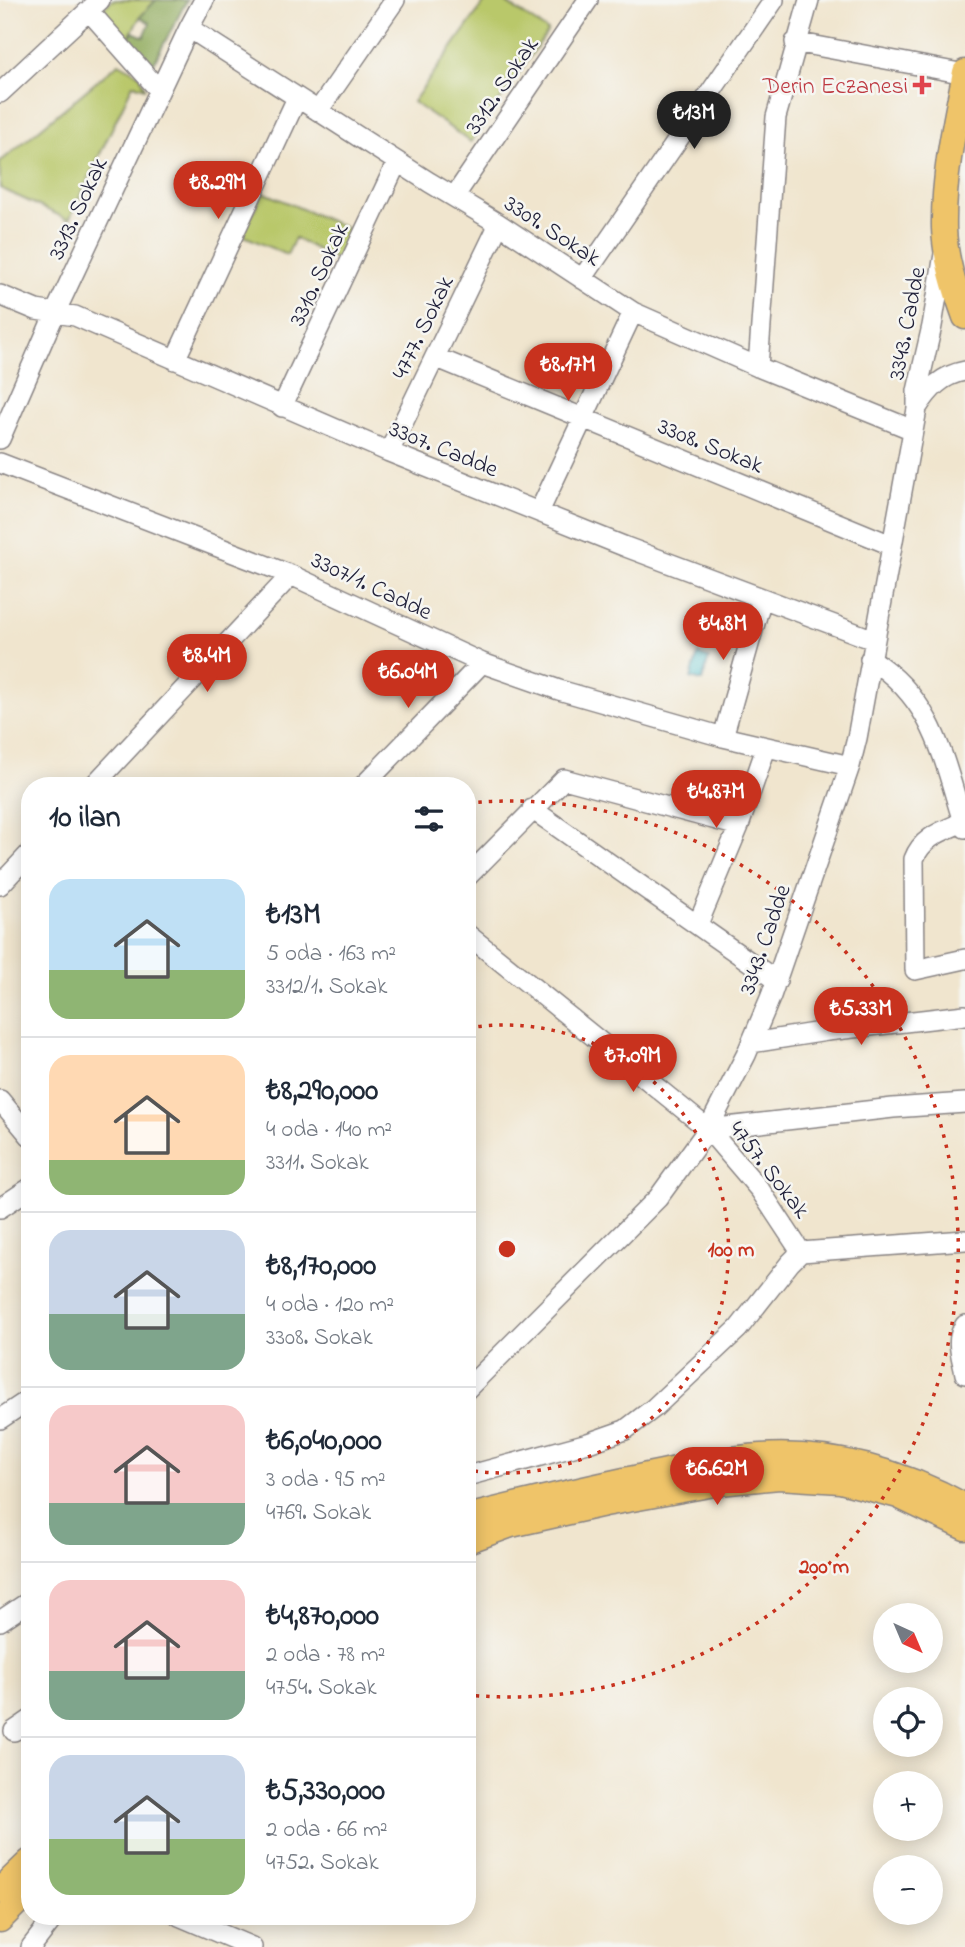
<!DOCTYPE html>
<html lang="tr">
<meta charset="utf-8">
<style>
:root{--surface:#fff;--page:#f6f6f7;--text:#1f2937;--muted:#747a83;--line:#e0e1e3;--accent:#c8321e}
body{margin:0;font-family:"Indie Flower",sans-serif;background:var(--page);color:var(--text);height:100vh;display:flex;flex-direction:column;font-size:26px;white-space:nowrap}
*{box-sizing:border-box;margin:0}
p{font-size:23px;color:var(--muted)}
.icon{flex:none;width:38px;height:38px;fill:none;stroke:currentColor;stroke-width:2;stroke-linecap:round;stroke-linejoin:round}
.map{position:relative;flex:1;overflow:hidden}
.details{position:absolute;left:21px;top:777px;width:455px;height:1148px;display:flex;flex-direction:column;background:var(--surface);border-radius:28px;box-shadow:0 4px 18px #0003}
.details>*{flex:none}
.needle{width:46px;rotate:136deg}
.fabs{position:absolute;left:873px;top:1603px;display:grid;gap:14px}
.fabs a{display:grid;place-items:center;width:70px;height:70px;border-radius:50%;background:var(--surface);box-shadow:0 4px 18px #0003;font-size:35px}
.price{position:absolute;translate:-50% -60px;padding:0 16px;border-radius:24px;background:var(--accent);color:#fff;font-size:23px;line-height:46px;filter:drop-shadow(0 2px 4px #0008)}
.price::after{content:'';position:absolute;left:50%;top:42px;width:21px;height:16px;margin-left:-10px;background:inherit;clip-path:polygon(0 0,100% 0,50% 100%)}
.price.on{background:#222;color:#fff}
ul{padding:0;list-style:none}
li{display:flex;align-items:center;gap:21px;height:175px;padding:0 28px}
li+li{border-top:2px solid var(--line)}
li span{display:grid;place-items:center;flex:none;width:196px;height:140px;border-radius:21px;color:#555}
li>.icon{margin-inline-start:auto}
span .icon{width:84px;height:84px;fill:#fffc;stroke-width:1}
li b{font-size:30px}
h2{display:flex;justify-content:space-between;align-items:center;height:84px;padding:0 28px;font-size:30px}
.map>svg:first-child{display:block}
.green{fill:#b9c86a;stroke:#6e7552;stroke-width:2}
.forest{fill:#92ac5e;stroke:#5a674c;stroke-width:2}
.water{fill:#56c2ce;stroke:#3c7284;stroke-width:2}
.lines{fill:none;stroke-linecap:round;stroke-linejoin:round}
.minor-casing{stroke:#898484;stroke-width:22}
.major-casing{stroke:#898484;stroke-width:27}
.minor{stroke:#fff;stroke-width:19}
.major{stroke:#efc469;stroke-width:24}
.ring{fill:none;stroke:#c8321e;stroke-width:3.5;stroke-dasharray:3.5 7}
.health-dot{fill:#e0444e;stroke:#f6f6f2;stroke-width:2.5}
.labels{text-anchor:middle;stroke-width:5;stroke-linejoin:round;paint-order:stroke}
.street-label{font-size:24px;fill:#22223b;stroke:#f6f6f2}
.health-label{font-size:24px;fill:#be3a42;stroke:#f6f6f2;text-anchor:end}
.centre{fill:#c8321e;stroke:#f6f6f2;stroke-width:3.5}
.ring-label{font-size:21px;text-anchor:middle;font-weight:bold;fill:#c8321e;stroke:#f6f6f2;stroke-width:5;stroke-linejoin:round;paint-order:stroke}
</style>
<div class="map">
<svg width="965" height="1947" viewBox="0 0 965 1947">
<rect width="100%" height="100%" fill="#f6f6f2"/>
<filter id="ink" filterUnits="userSpaceOnUse"><feTurbulence type="fractalNoise" baseFrequency=".0143" numOctaves="2"/><feDisplacementMap in="SourceGraphic" scale="14" xChannelSelector="R" yChannelSelector="G"/><feConvolveMatrix kernelMatrix="1 2 1 2 8 2 1 2 1" color-interpolation-filters="sRGB"/></filter>
<filter id="wash" filterUnits="userSpaceOnUse"><feTurbulence type="fractalNoise" baseFrequency=".00686" numOctaves="4" result="noise"/><feDisplacementMap in="SourceGraphic" scale="28" xChannelSelector="R" yChannelSelector="G"/><feGaussianBlur stdDeviation="1.57" result="paint"/><feColorMatrix in="noise" values="0 0 0 0 0 0 0 0 0 0 0 0 0 0 0 0 0 1.4 0 .05"/><feComposite in="paint" operator="in"/></filter>
<g filter="url(#wash)">
<rect width="100%" height="100%" fill="#f0e5ce"/>
<path class="green" d="M 112,0 L 156,0 L 140,17 L 129,37 L 134,43 L 131,48 L 101,10 Z
M 486,0 L 502,0 L 548,31 L 471,142 L 413,102 Z
M 119,63 L 140,75 L 145,88 L 133,84 L 69,220 L 0,188 L 0,162 Z
M 263,192 L 353,231 L 339,261 L 295,238 L 287,255 L 242,235 Z"/>
<path class="forest" d="M 156,0 L 187,0 L 150,70 L 131,48 L 134,43 L 129,37 L 133,32 L 144,37 L 150,23 L 140,17 Z"/>
<path class="water" d="M 698,654 L 709,658 L 702,681 L 691,678 Z"/>
</g>
<g filter="url(#ink)">
<g class="lines">
<defs>
<path id="minor" d="M 89,11 L 159,90
M 189,28 L 429,182 L 499,224 L 633,312 L 758,367 L 913,430
M 795,42 L 965,74
M 0,93 L 100,0
M 318,111 L 395,0
M 454,197 L 588,0
M 582,279 L 774,0
M 0,295 L 36,310 L 75,316 L 389,452 L 626,547 L 874,640
M 435,357 L 891,545
M 175,360 L 297,98
M 758,367 L 776,117 L 809,0
M 282,407 L 397,162
M 917,408 C 929,389 942,375 965,371
M 0,439 L 55,313 L 189,28 L 204,0
M 389,452 L 499,224
M 0,463 L 291,575 L 482,663 L 559,690 L 723,737 L 850,766
M 539,512 L 633,312
M 870,659 C 936,701 943,760 965,828
M 723,737 L 762,598
M 93,786 L 291,575
M 363,786 L 482,663
M 532,809 L 777,981
M 963,822 C 943,831 922,837 914,859 L 915,970 L 965,959
M 467,877 L 564,779 L 739,826
M 0,885 L 30,853
M 698,924 L 739,826 L 766,748
M 467,934 L 708,1129 L 760,1190 L 801,1252
M 751,1043 L 827,1031 L 965,1015
M 0,1100 L 30,1136
M 708,1129 L 893,1108 L 965,1103
M 0,1208 L 30,1188
M 965,1325 C 954,1340 962,1357 965,1374
M 467,1389 L 658,1198 L 708,1129 L 746,1055 L 771,996 L 850,766 L 857,738 L 917,409 L 917,391 L 932,326 L 944,254
M 0,1419 L 30,1399
M 467,1476 L 588,1443 L 625,1430 L 654,1408 L 738,1329 L 790,1263 L 801,1252 L 965,1240
M 0,1621 L 30,1601
M 14,1731 L 30,1720
M 179,1916 L 252,1947
M 31,1947 L 55,1916"/>
<path id="major" d="M 965,72 C 955,123 943,176 944,228 C 945,258 955,289 965,317
M 467,1517 C 521,1503 574,1491 629,1479 C 672,1470 716,1459 760,1456 C 831,1451 904,1472 965,1506
M 467,1541 L 511,1525 L 605,1504 L 720,1483 L 779,1477 L 840,1481 L 898,1496 L 965,1528
M 0,1890 L 30,1861
M 0,1920 L 30,1890"/>
</defs>
<use href="#minor" class="minor-casing"/>
<use href="#major" class="major-casing"/>
<use href="#minor" class="minor"/>
<use href="#major" class="major"/>
</g>
</g>
<g class="ring">
<path d="M468 1028A224 224 0 1 1 468 1470"/>
<path d="M468 803A448 448 0 1 1 468 1695"/>
</g>
<path class="health-dot" d="M918.5 74.5h7v7h7v7h-7v7h-7v-7h-7v-7h7z"/>
<g class="labels">
<g class="street-label">
<text transform="translate(501 85) rotate(-56)" y="8">3312. Sokak</text>
<text transform="translate(77 208) rotate(-65)" y="8">3313. Sokak</text>
<text transform="translate(553 230) rotate(33)" y="8">3309. Sokak</text>
<text transform="translate(318 274) rotate(-65)" y="8">3310. Sokak</text>
<text transform="translate(906 323) rotate(-79)" y="8">3343. Cadde</text>
<text transform="translate(422 327) rotate(-64)" y="8">4777. Sokak</text>
<text transform="translate(711 445) rotate(22)" y="8">3308. Sokak</text>
<text transform="translate(444 448) rotate(22)" y="8">3307. Cadde</text>
<text transform="translate(372 585) rotate(25)" y="8">3307/1. Cadde</text>
<text transform="translate(764 939) rotate(-71)" y="8">3343. Cadde</text>
<text transform="translate(770 1169) rotate(52)" y="8">4757. Sokak</text>
</g>
<g class="health-label">
<text x="908" y="93">Derin Eczanesi</text>
</g>
</g>
<circle cx="507" cy="1249" r="10" class="centre"/>
<g class="ring-label">
<text x="731" y="1256">100 m</text>
<text x="824" y="1573">200 m</text>
</g>
</svg>
<div class="fabs">
<a><svg class="needle" viewBox="-14 -14 28 28"><path d="M0-13l5 13h-10z" fill="#e53935"/><path d="M0 13l5-13h-10z" fill="#747a83"/></svg></a>
<a><svg class="icon" aria-label="locate" viewBox="0 0 24 24"><circle cx="12" cy="12" r="6"/><path d="M12 2v4M12 18v4M2 12h4M18 12h4"/></svg></a>
<a>+</a>
<a>−</a>
</div>
<b class="price on" style="left:694px;top:151px">₺13M</b>
<b class="price" style="left:218px;top:221px">₺8.29M</b>
<b class="price" style="left:568px;top:403px">₺8.17M</b>
<b class="price" style="left:723px;top:662px">₺4.8M</b>
<b class="price" style="left:207px;top:694px">₺8.4M</b>
<b class="price" style="left:408px;top:710px">₺6.04M</b>
<b class="price" style="left:716px;top:830px">₺4.87M</b>
<b class="price" style="left:861px;top:1047px">₺5.33M</b>
<b class="price" style="left:633px;top:1094px">₺7.09M</b>
<b class="price" style="left:717px;top:1507px">₺6.62M</b>
<section class="details">
<h2>10 ilan<svg class="icon" aria-label="filters" viewBox="0 0 24 24"><path d="M4 7h16M4 17h16"/><circle cx="9" cy="7" r="2"/><circle cx="15" cy="17" r="2"/></svg></h2>
<ul>
<li><span style="background:linear-gradient(#bfe0f5 65%,#8fb573 0)"><svg class="icon" aria-label="home" viewBox="0 0 24 24"><path d="M3 11l9-7 9 7M6 9v11h12V9"/></svg></span><div><b>₺13M</b><p>5 oda · 163 m²</p><p>3312/1. Sokak</p></div></li>
<li><span style="background:linear-gradient(#ffd9b3 75%,#8fb573 0)"><svg class="icon" aria-label="home" viewBox="0 0 24 24"><path d="M3 11l9-7 9 7M6 9v11h12V9"/></svg></span><div><b>₺8,290,000</b><p>4 oda · 140 m²</p><p>3311. Sokak</p></div></li>
<li><span style="background:linear-gradient(#c9d6e8 60%,#7fa58c 0)"><svg class="icon" aria-label="home" viewBox="0 0 24 24"><path d="M3 11l9-7 9 7M6 9v11h12V9"/></svg></span><div><b>₺8,170,000</b><p>4 oda · 120 m²</p><p>3308. Sokak</p></div></li>
<li><span style="background:linear-gradient(#f6c9c9 70%,#7fa58c 0)"><svg class="icon" aria-label="home" viewBox="0 0 24 24"><path d="M3 11l9-7 9 7M6 9v11h12V9"/></svg></span><div><b>₺6,040,000</b><p>3 oda · 95 m²</p><p>4769. Sokak</p></div></li>
<li><span style="background:linear-gradient(#f6c9c9 65%,#7fa58c 0)"><svg class="icon" aria-label="home" viewBox="0 0 24 24"><path d="M3 11l9-7 9 7M6 9v11h12V9"/></svg></span><div><b>₺4,870,000</b><p>2 oda · 78 m²</p><p>4754. Sokak</p></div></li>
<li><span style="background:linear-gradient(#c9d6e8 60%,#8fb573 0)"><svg class="icon" aria-label="home" viewBox="0 0 24 24"><path d="M3 11l9-7 9 7M6 9v11h12V9"/></svg></span><div><b>₺5,330,000</b><p>2 oda · 66 m²</p><p>4752. Sokak</p></div></li>
</ul>
</section>
</div>
